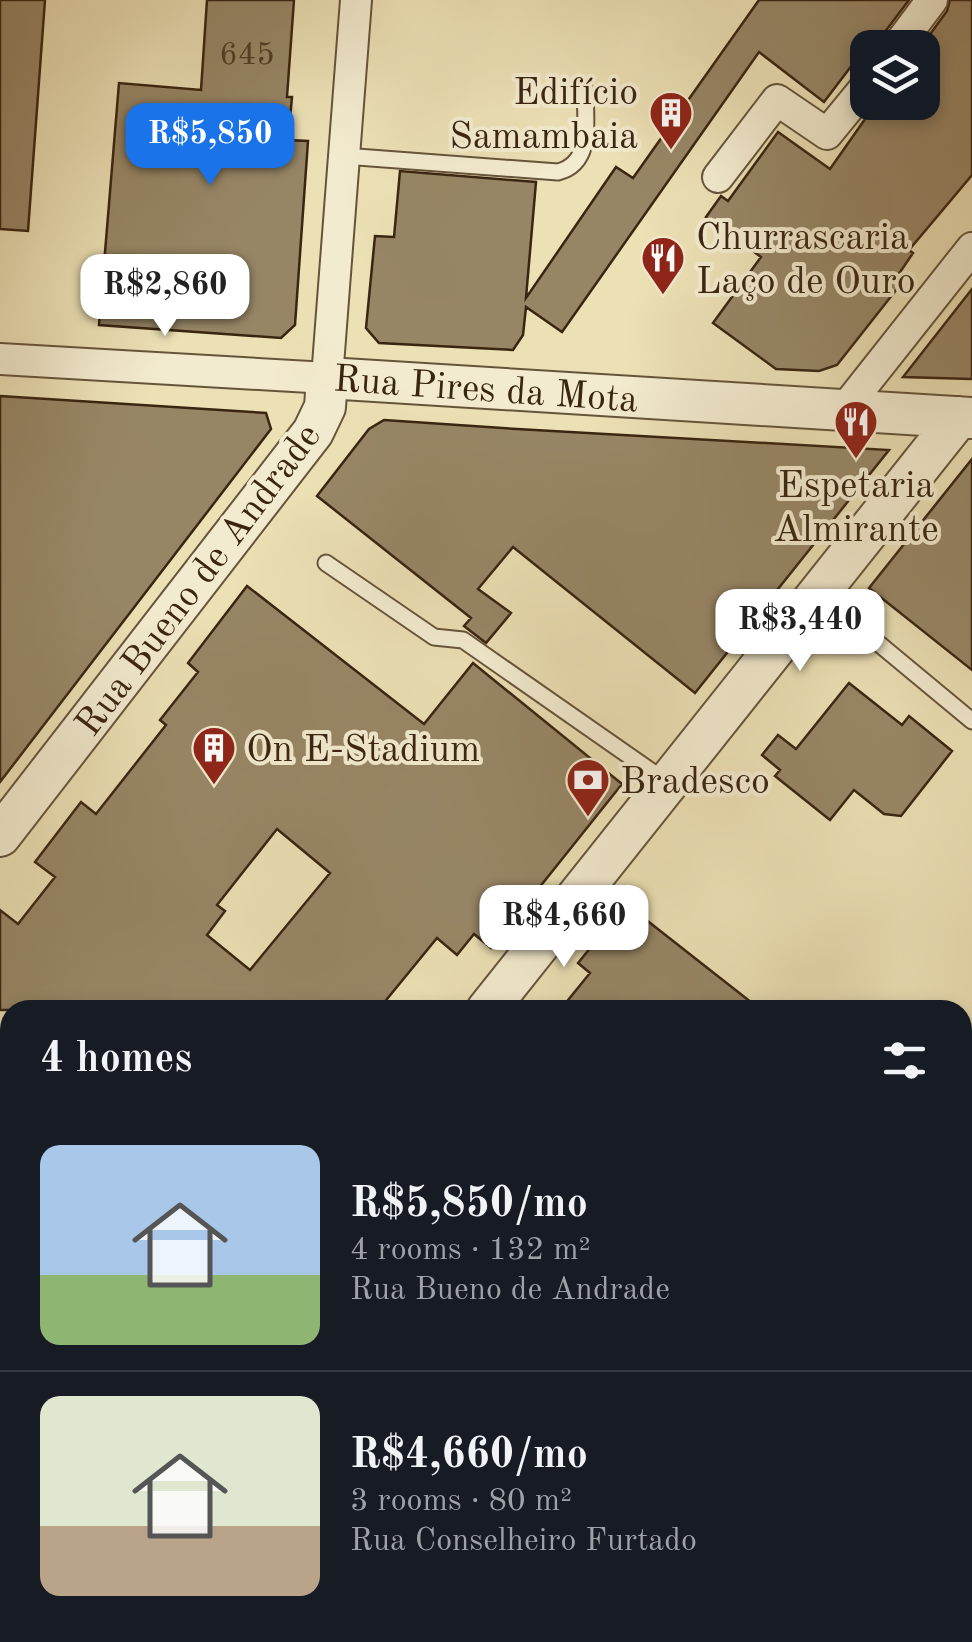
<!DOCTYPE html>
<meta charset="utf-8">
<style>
:root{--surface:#171b24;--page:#242831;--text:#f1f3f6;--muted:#9ea1a6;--line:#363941;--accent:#1a73e8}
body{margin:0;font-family:"Old Standard TT",serif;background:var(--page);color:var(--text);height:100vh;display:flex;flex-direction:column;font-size:38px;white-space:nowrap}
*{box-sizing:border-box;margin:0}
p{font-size:32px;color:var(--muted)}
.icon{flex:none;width:55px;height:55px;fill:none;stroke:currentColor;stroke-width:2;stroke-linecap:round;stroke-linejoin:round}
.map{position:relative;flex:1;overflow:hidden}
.details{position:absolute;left:0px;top:1000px;width:972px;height:642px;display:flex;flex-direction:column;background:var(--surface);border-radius:30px 30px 0 0;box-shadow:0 5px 15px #0003}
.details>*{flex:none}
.controls{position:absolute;left:850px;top:30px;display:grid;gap:20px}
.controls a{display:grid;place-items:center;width:90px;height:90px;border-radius:20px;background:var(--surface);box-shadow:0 5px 15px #0003;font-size:50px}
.price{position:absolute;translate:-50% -85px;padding:0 22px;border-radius:20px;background:#fff;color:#222;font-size:32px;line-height:65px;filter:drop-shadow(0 2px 5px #0008)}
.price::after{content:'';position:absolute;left:50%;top:60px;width:30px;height:22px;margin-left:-15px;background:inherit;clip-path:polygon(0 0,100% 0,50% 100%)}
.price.current{background:var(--accent);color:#fff}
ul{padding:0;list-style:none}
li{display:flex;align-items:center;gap:30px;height:250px;padding:0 40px}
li+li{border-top:2px solid var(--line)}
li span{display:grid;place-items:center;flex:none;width:280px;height:200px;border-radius:20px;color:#555}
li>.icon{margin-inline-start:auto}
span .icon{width:120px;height:120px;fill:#fffc;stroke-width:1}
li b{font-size:42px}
h2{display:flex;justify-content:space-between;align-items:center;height:120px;padding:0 40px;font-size:42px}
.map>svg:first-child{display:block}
.building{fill:#978666;stroke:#3a2511;stroke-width:2.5;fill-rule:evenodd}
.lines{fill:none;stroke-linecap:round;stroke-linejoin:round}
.service-casing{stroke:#66543a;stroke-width:19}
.minor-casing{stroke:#66543a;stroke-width:34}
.tertiary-casing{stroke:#66543a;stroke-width:44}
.service{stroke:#f3ebcf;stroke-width:15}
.minor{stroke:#f3ebcf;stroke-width:30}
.tertiary{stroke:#f3ebcf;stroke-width:40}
.labels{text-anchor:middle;stroke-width:8;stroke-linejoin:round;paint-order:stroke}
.number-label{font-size:32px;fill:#513d26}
.poi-label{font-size:38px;fill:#3a2511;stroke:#f3ebcf;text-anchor:start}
.street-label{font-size:38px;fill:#3a2511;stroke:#f3ebcf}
</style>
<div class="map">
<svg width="972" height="1642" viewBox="0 0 972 1642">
<rect width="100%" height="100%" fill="#ece0b5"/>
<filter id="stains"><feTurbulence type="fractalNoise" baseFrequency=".002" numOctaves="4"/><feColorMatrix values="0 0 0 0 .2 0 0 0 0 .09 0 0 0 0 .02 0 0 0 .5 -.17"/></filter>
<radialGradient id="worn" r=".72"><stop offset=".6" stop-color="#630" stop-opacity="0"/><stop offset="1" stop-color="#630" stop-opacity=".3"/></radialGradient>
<path class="building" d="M 0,0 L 45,0 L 28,231 L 0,229 Z
M 207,0 L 294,0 L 287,97 L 292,97 L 288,140 L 308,141 L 295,325 L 281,338 L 99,325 L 119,83 L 201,90 Z
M 759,0 L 909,0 L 881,37 L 878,48 L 865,48 L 824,102 L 759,52 L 562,332 L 526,307 L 523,335 L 513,350 L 379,343 L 366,328 L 375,236 L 394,237 L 400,171 L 536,182 L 526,298 L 616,167 L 633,178 Z
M 950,0 L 972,0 L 972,175 L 909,250 L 913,253 L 894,281 L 900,285 L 837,365 L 819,371 L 776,369 L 713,323 L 761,257 L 706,217 L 721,196 L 728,201 L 778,132 L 830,169 L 877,102 L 922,102 L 922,48 L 920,48 L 947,11 Z
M 972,289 L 972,379 L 903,377 Z
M 0,396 L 266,413 L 271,429 L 0,782 Z
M 384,420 L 517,429 L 889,450 L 695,693 L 513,547 L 478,589 L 511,613 L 486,643 L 464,626 L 471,618 L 317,496 L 369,429 Z
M 972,459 L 972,670 L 869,588 Z
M 247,586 L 424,724 L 473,663 L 622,784 L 491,948 L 474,934 L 457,955 L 437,938 L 378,1010 L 0,1010 L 0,910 L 18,924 L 55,877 L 35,862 L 81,802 L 96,814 L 166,725 L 160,720 L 198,672 L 188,663 ZM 277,829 L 330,873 L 250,970 L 207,935 L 225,911 L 217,905 Z
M 849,683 L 902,725 L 909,716 L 952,751 L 901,816 L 884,814 L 854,790 L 830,820 L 775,776 L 780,770 L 762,755 L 778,735 L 796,749 Z
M 626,904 L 710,970 L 761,1010 L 560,1010 L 590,973 L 578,963 Z"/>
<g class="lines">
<defs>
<path id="service" d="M 344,156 L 558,172 C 594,163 585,119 585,90
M 326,563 L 434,637 L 463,640 L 668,783
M 819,594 L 972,721"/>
<path id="minor" d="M 896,48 L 932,0
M 718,177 L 777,100 L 827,134 L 868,84
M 0,359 L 327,378 L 356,0
M 843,411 L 972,248
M 962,1142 L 972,1141
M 0,1454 L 10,1463
M 962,1467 L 972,1472
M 162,1632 L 167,1642
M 686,1632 L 689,1642"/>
<path id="tertiary" d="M 0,836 L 313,432 L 325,407 L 327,378 L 972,418
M 487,1010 L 959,417
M 0,1623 L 10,1611"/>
</defs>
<use href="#service" class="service-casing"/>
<use href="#minor" class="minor-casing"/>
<use href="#tertiary" class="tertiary-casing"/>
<use href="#service" class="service"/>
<use href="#minor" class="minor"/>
<use href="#tertiary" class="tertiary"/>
</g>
<defs>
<symbol id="building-pin" viewBox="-11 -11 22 30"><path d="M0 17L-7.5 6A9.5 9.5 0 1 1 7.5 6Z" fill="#8f2418" stroke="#f3ebcf"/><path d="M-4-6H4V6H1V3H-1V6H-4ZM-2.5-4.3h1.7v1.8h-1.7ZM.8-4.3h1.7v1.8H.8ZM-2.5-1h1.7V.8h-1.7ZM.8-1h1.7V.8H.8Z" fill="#fff"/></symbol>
<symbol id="restaurant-pin" viewBox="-11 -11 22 30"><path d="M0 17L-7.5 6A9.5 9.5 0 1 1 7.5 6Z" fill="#8f2418" stroke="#f3ebcf"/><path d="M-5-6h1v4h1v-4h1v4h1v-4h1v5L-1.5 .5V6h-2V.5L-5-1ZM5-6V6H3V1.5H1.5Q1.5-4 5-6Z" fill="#fff"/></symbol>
<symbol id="bank-pin" viewBox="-11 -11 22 30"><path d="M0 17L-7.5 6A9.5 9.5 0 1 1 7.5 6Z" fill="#8f2418" stroke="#f3ebcf"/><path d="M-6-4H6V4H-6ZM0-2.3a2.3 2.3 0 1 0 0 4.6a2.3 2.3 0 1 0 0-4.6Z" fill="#fff"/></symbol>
</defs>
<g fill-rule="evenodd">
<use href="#building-pin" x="646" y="88" width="50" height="68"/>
<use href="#restaurant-pin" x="638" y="233" width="50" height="68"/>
<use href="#restaurant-pin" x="831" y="397" width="50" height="68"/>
<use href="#building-pin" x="189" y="723" width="50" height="68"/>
<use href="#bank-pin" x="563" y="755" width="50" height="68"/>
</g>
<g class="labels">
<g class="number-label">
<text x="247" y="64">645</text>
</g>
<g class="poi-label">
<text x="638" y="104" text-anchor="end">Edifício<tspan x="638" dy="44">Samambaia</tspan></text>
<text x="696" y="249">Churrascaria<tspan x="696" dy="44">Laço de Ouro</tspan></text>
<text x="856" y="497" text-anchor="middle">Espetaria<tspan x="856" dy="44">Almirante</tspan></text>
<text x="246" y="761">On E-Stadium</text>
<text x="620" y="793">Bradesco</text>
</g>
<g class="street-label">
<text transform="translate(486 388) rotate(4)" y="13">Rua Pires da Mota</text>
<text transform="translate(197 579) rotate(-53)" y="13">Rua Bueno de Andrade</text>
</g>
</g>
<rect width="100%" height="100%" filter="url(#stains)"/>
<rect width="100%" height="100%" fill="url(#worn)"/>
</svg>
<div class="controls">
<a><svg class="icon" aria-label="layers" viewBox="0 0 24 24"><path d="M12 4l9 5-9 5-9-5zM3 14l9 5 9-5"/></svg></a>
</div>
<b class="price current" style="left:210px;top:188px">R$5,850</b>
<b class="price" style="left:165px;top:339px">R$2,860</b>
<b class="price" style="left:800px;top:674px">R$3,440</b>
<b class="price" style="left:564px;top:970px">R$4,660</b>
<section class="details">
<h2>4 homes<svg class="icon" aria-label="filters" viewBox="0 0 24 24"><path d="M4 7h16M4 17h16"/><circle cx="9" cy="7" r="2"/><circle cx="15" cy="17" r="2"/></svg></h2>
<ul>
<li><span style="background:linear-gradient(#a9c7e8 65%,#8fb573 0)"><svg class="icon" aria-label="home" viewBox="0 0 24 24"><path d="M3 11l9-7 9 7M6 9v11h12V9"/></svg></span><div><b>R$5,850/mo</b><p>4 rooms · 132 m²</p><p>Rua Bueno de Andrade</p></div></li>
<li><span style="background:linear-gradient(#dfe7d0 65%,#b9a48a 0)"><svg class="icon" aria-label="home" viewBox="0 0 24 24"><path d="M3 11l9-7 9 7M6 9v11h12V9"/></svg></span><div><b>R$4,660/mo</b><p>3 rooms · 80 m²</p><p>Rua Conselheiro Furtado</p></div></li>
</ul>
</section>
</div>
